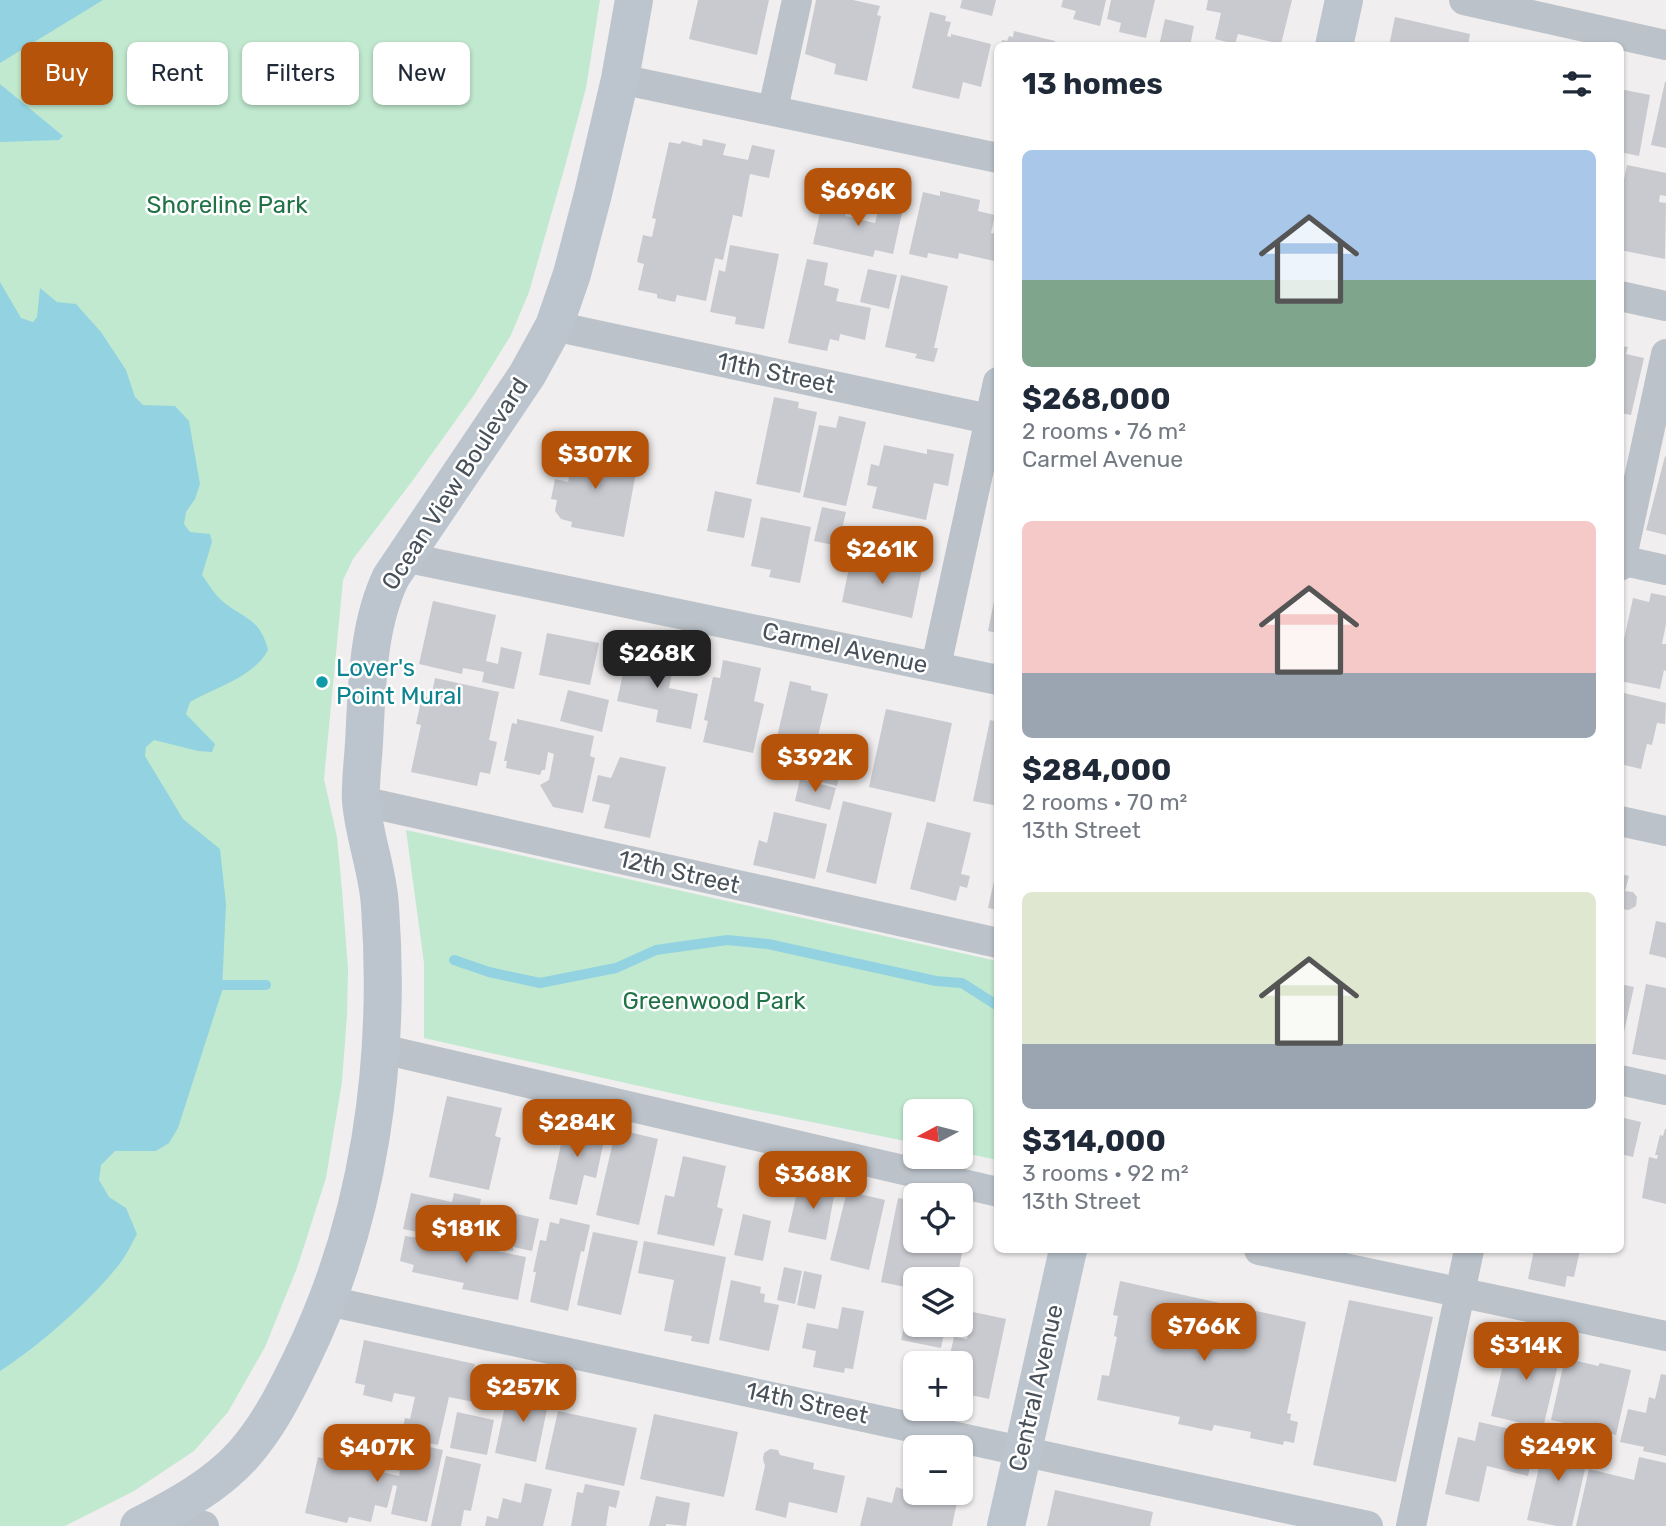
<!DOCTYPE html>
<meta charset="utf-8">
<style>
:root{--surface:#fff;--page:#f6f6f7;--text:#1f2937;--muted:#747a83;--accent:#b45309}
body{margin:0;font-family:Rubik,sans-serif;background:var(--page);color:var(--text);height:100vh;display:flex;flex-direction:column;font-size:26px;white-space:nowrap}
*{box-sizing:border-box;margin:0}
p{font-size:23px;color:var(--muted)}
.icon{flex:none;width:38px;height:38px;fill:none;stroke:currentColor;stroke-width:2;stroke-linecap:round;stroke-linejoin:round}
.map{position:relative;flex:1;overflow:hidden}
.sheet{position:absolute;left:994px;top:42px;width:630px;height:1211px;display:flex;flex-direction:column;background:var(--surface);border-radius:10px;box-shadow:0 2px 5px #0004}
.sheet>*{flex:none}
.guide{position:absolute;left:21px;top:42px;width:665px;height:63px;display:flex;gap:14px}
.needle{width:46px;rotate:263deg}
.buttons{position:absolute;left:903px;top:1099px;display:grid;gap:14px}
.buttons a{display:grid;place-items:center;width:70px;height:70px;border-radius:10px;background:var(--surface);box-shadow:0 2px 5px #0004;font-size:35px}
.price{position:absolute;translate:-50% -60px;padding:0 16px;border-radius:14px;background:var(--accent);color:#fff;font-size:23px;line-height:46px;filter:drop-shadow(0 2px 4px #0008)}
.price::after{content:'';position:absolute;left:50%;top:42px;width:21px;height:16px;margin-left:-10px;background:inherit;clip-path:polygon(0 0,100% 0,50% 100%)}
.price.current{background:#222;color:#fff}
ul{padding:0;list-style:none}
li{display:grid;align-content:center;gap:14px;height:371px;padding:0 28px}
li span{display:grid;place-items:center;height:217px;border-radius:10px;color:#555}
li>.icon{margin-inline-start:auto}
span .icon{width:126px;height:126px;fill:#fffc;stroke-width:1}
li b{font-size:30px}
h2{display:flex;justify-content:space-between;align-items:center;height:84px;padding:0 28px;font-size:30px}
.chip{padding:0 24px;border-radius:10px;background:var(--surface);box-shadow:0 2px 5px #0004;font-size:24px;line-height:63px}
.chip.current{background:var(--accent);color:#fff}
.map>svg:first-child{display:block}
.green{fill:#c1e9cf}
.water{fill:#93d3e1}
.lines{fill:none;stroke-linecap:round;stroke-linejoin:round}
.stream{stroke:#93d3e1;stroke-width:10}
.building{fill:#c9cad0}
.street{stroke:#bbc2c9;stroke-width:30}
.secondary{stroke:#bcc5ce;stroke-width:38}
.culture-dot{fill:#0f9aa8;stroke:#fff;stroke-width:2.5}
.labels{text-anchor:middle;stroke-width:5;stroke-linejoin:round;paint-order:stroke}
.park-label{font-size:24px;fill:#217247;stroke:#fff}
.street-label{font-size:24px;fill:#485159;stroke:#fff}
.culture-label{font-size:24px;fill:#0d838f;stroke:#fff;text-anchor:start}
</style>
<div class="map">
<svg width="1666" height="1526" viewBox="0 0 1666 1526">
<rect width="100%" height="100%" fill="#f0eeee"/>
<path class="green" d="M 0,0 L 600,0 L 586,88 L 565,166 L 529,292 L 511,335 L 474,395 L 413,480 L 353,559 L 343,580 L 324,779 L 337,837 L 342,890 L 348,969 L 347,1014 L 342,1082 L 326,1178 L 297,1268 L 265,1347 L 228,1412 L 194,1451 L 134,1491 L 65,1526 L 0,1526 Z
M 406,830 L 997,961 L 997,1160 L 961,1152 L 961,1111 L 915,1111 L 915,1143 L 698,1099 L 424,1038 L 424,963 Z"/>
<path class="water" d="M 0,0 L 103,0 L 0,63 Z
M 0,84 L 63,136 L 59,140 L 0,142 Z
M 0,282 L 21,318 L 33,322 L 37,317 L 40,288 L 57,302 L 76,304 L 101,332 L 126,370 L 135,397 L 143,405 L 175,406 L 189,421 L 200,484 L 195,499 L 186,512 L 184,524 L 190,532 L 210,534 L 212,542 L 202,575 C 208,583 213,592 219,598 C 241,619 259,615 268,650 C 254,677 216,687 190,702 L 186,714 L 215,744 L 212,752 L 198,751 L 154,740 L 146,747 L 145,756 L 183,819 L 220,849 L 226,904 L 222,991 L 178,1128 L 169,1143 L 156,1151 L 115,1151 L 101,1165 L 99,1180 L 109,1197 L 126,1208 L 137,1234 C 132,1243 127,1254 121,1262 C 93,1299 39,1346 0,1371 Z"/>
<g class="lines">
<path class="stream" d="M 454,960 L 489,972 L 540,983 L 616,968 L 656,950 L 727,940 L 768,944 L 936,981 L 962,983 L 998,1006
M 222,985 L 266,985"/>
</g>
<path class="building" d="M 698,0 L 769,0 L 757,55 L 689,39 Z
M 816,0 L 853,0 L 880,6 L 877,15 L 881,16 L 867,81 L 834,74 L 836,64 L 805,54 Z
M 962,0 L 996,0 L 992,16 L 960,8 Z
M 1063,0 L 1106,0 L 1100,26 L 1073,19 L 1076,11 L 1061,7 Z
M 1111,0 L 1155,0 L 1146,38 L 1119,32 L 1121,23 L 1107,19 Z
M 1208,0 L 1292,0 L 1281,44 L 1238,34 L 1235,44 L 1215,39 L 1221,13 L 1206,10 Z
M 930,12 L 946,16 L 945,21 L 951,22 L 947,36 L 951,37 L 951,34 L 991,44 L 981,87 L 963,82 L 959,99 L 912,88 Z
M 1395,17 L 1470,34 L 1468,46 L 1389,46 Z
M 1165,19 L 1194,26 L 1190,46 L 1159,46 Z
M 1014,31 L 1055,41 L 1054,46 L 1001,46 L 1002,40 L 1007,41 L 1009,36 L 1013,37 Z
M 1665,82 L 1666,82 L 1666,148 L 1651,145 Z
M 1620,89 L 1650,95 L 1639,156 L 1620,152 Z
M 703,139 L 726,144 L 723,155 L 748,160 L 752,145 L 775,150 L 769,178 L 750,174 L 742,217 L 733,215 L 723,260 L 715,258 L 706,301 L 677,295 L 675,302 L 657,298 L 657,294 L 638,290 L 644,264 L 637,262 L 643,235 L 652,237 L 656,219 L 652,218 L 669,142 L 680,144 L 682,141 L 702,146 Z
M 1627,165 L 1666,173 L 1666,196 L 1660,195 L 1659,202 L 1666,203 L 1665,259 L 1620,250 L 1624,229 L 1620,228 L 1620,199 Z
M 940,191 L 980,200 L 978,211 L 995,215 L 991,233 L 998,234 L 994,261 L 959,253 L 958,259 L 928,253 L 927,258 L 909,254 L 923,192 L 940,196 Z
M 824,194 L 849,200 L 845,216 L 875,223 L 881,199 L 904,204 L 893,254 L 875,250 L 873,257 L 813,244 Z
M 730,245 L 779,254 L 764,329 L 735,324 L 736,317 L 710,312 L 719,270 L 725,272 Z
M 807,259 L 828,263 L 824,285 L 839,289 L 836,301 L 871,308 L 865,340 L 840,334 L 839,341 L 830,339 L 827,351 L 788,343 Z
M 868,269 L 897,275 L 889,309 L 860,302 Z
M 901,275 L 948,286 L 934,348 L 938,348 L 934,362 L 915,358 L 917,354 L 885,347 Z
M 1620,346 L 1628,347 L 1626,354 L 1644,358 L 1631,415 L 1620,413 Z
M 774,397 L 799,402 L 798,408 L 817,412 L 800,493 L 756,484 Z
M 839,416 L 866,422 L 846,506 L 803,497 L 819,425 L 836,428 Z
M 581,442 L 619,449 L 616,463 L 637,467 L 624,537 L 571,527 L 572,522 L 561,519 L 555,511 L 557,500 L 551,499 L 555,479 L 568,482 L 569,478 L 563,469 L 565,456 L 579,453 Z
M 884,445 L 927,454 L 927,449 L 954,454 L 948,486 L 934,483 L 926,520 L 872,508 L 877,487 L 867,485 L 871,464 L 879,466 Z
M 1665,456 L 1666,457 L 1666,535 L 1646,530 Z
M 715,491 L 752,499 L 744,538 L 707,531 Z
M 822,507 L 846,512 L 838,546 L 814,541 Z
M 761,517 L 811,527 L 800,583 L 769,577 L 771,570 L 751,566 Z
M 886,532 L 921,539 L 915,561 L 881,554 Z
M 852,553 L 922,569 L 912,618 L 842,602 Z
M 996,591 L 998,592 L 998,633 L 988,631 Z
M 1651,593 L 1666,596 L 1666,624 L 1662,644 L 1666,644 L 1666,671 L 1664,670 L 1660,689 L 1620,681 L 1620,658 L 1633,598 L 1649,602 Z
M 433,601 L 496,615 L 486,661 L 498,664 L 501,647 L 522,652 L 514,689 L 482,682 L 484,672 L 463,668 L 462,674 L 419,664 Z
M 547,633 L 599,643 L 590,685 L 539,675 Z
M 648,654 L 675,659 L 669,688 L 698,694 L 691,729 L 656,722 L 658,710 L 617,701 L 627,655 L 647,659 Z
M 723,660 L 761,668 L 754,701 L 764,704 L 753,753 L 703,742 L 708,721 L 704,720 L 713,677 L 720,678 Z
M 435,678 L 499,692 L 489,740 L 497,742 L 490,774 L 480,772 L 477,786 L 411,772 L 421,725 L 416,724 L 422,696 L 431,698 Z
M 790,681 L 811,686 L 811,690 L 828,694 L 814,753 L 800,749 L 798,756 L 774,750 Z
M 568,690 L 609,700 L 602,732 L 560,721 Z
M 1624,693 L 1666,703 L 1665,724 L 1657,723 L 1652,745 L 1647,744 L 1641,769 L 1620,764 L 1620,707 Z
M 886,709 L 952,723 L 935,802 L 869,787 Z
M 517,719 L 594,736 L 590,756 L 595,758 L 583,813 L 553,807 L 540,785 L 549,780 L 554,754 L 548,752 L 545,770 L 542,770 L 540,775 L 506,768 L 507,761 L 504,761 L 512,723 L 517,724 Z
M 990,720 L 998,722 L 998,806 L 973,801 Z
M 824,741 L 846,747 L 837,786 L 814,780 Z
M 620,757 L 666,767 L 650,838 L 604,828 L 610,805 L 592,801 L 598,775 L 611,778 Z
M 800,779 L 836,788 L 830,810 L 795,801 Z
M 843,801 L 892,813 L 876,884 L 826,872 Z
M 774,812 L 827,824 L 815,879 L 753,865 L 759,840 L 767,843 Z
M 927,822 L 971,833 L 961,874 L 970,876 L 967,888 L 960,886 L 956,901 L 910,889 Z
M 996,872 L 998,872 L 998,910 L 988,908 Z
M 1620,874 L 1629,876 L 1625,891 L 1633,892 L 1637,897 L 1636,906 L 1629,910 L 1620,909 Z
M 1656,921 L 1666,923 L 1666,958 L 1649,954 Z
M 1620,984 L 1634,987 L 1622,1041 L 1620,1041 Z
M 1646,984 L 1666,988 L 1666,1060 L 1632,1054 Z
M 447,1096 L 502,1108 L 495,1136 L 501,1138 L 489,1190 L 429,1177 Z
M 567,1117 L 607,1126 L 596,1178 L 584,1175 L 577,1205 L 549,1199 Z
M 1620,1117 L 1641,1122 L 1633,1157 L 1620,1154 Z
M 616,1129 L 658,1139 L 639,1225 L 596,1215 Z
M 1665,1129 L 1666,1129 L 1666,1204 L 1642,1198 L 1649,1157 L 1657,1159 L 1658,1155 L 1655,1155 L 1660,1135 L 1663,1136 Z
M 683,1156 L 726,1166 L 717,1207 L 723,1209 L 714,1246 L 657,1234 L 665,1195 L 674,1197 Z
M 812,1180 L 836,1185 L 826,1240 L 788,1232 L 798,1188 L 810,1190 Z
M 847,1191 L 885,1200 L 869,1270 L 830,1260 Z
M 411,1193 L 452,1202 L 454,1193 L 481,1199 L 478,1213 L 489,1216 L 491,1208 L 539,1219 L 532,1251 L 513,1247 L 513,1251 L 403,1229 Z
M 898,1198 L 915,1201 L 915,1241 L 961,1241 L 961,1210 L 970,1212 L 957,1279 L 915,1279 L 915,1289 L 881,1282 Z
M 743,1214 L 771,1221 L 763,1261 L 734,1255 Z
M 560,1218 L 590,1225 L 584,1252 L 581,1251 L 568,1311 L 530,1302 L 536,1272 L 533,1272 L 540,1240 L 546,1241 L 550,1222 L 559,1224 Z
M 593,1232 L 638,1241 L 621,1315 L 577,1305 Z
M 419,1235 L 526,1257 L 518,1300 L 462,1289 L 464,1283 L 412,1272 L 414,1265 L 400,1261 L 405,1236 L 419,1238 Z
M 644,1241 L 726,1257 L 709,1344 L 691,1341 L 692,1336 L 664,1331 L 674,1280 L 638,1273 Z
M 1534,1250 L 1580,1250 L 1574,1277 L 1567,1276 L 1565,1287 L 1528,1279 Z
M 784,1267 L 802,1271 L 795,1304 L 777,1300 Z
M 804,1271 L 822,1275 L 815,1309 L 797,1305 Z
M 731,1280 L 761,1287 L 760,1293 L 765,1294 L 764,1302 L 779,1305 L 769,1351 L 719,1340 Z
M 1120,1281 L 1306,1322 L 1287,1413 L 1291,1414 L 1290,1420 L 1298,1422 L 1294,1443 L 1284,1441 L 1283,1445 L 1250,1438 L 1251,1432 L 1214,1425 L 1212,1431 L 1178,1424 L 1180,1417 L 1097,1400 L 1102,1375 L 1109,1376 L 1117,1337 L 1114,1336 L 1118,1316 L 1113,1315 Z
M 1349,1300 L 1433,1317 L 1396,1482 L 1313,1465 Z
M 909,1303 L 915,1305 L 915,1325 L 946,1325 L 941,1348 L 901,1340 Z
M 842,1307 L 864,1311 L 853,1369 L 845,1368 L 844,1373 L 813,1367 L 816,1351 L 802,1348 L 807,1323 L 838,1329 Z
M 973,1312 L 1006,1319 L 989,1399 L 961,1393 L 961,1363 L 948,1363 L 954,1337 L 967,1339 Z
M 1510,1335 L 1562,1348 L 1543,1428 L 1491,1416 Z
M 364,1340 L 475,1364 L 473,1370 L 486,1373 L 479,1403 L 449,1397 L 438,1445 L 401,1437 L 405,1418 L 410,1419 L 415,1397 L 394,1393 L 392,1402 L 363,1395 L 365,1385 L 355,1383 Z
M 1565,1358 L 1598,1366 L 1600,1363 L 1631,1370 L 1616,1435 L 1551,1420 Z
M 1661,1374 L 1666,1375 L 1666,1456 L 1643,1451 L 1644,1447 L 1620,1442 L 1628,1409 L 1646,1413 L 1649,1397 L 1655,1399 Z
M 509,1387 L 550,1395 L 536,1462 L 495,1453 Z
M 558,1411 L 637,1428 L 624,1486 L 545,1469 Z
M 457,1412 L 494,1420 L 487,1455 L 450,1448 Z
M 654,1414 L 738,1432 L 724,1497 L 640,1479 Z
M 1479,1422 L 1537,1435 L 1528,1476 L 1487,1466 L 1479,1502 L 1445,1494 L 1458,1437 L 1475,1441 Z
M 1546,1437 L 1590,1447 L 1572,1526 L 1557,1526 L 1527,1520 Z
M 370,1439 L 397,1445 L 398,1440 L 443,1450 L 427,1522 L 391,1514 L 397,1486 L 393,1485 L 387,1508 L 375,1505 L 371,1522 L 349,1517 L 347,1523 L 305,1513 L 318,1457 L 399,1476 L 400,1471 L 365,1463 Z
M 770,1449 L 778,1450 L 780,1455 L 814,1463 L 813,1469 L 845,1476 L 837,1513 L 789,1502 L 786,1518 L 755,1510 L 765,1466 L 763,1459 L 764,1453 Z
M 446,1456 L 481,1464 L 471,1511 L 464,1510 L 461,1526 L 431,1526 Z
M 1639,1457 L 1666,1463 L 1666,1526 L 1576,1526 L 1589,1469 L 1634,1480 Z
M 525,1483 L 552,1489 L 543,1526 L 485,1526 L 487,1516 L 498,1519 L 503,1498 L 521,1503 Z
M 585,1484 L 620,1491 L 616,1508 L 609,1506 L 606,1526 L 571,1526 L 577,1492 L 583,1493 Z
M 896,1487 L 915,1493 L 959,1493 L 952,1526 L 860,1526 L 867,1497 L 892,1503 Z
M 1055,1490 L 1153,1512 L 1150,1526 L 1047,1526 Z
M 656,1496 L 690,1503 L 686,1526 L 666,1524 L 666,1526 L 649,1526 Z"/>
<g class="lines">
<path class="street" d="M 1464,0 L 1666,45
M 620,79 L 998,158
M 773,109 L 797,0
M 1620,296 L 1666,306
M 554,326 L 998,421
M 404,557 L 998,680
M 1620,560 L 1666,570
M 1620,566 L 1666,354
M 936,666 L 998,382
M 361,801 L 998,943
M 1620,821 L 1666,831
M 382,1049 L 998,1192
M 1620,1080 L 1666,1090
M 1259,1250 L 1666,1336
M 328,1301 L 1368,1526
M 158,1516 L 204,1526
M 1411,1526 L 1469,1250"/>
<path class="secondary" d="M 1334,46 L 1344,0
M 139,1526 C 176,1507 215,1486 243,1455 C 268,1427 285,1393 301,1360 C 370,1220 391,1060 380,906 C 378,871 364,837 361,801 C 360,783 363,762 364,743 C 367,688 367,627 391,577 L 527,375 L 554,326 L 572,274 L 593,194 L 620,79 L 634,0
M 1006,1526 L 1068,1250"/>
</g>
<circle class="culture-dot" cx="322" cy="682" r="7"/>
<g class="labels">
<g class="park-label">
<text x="227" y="213">Shoreline Park</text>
<text x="714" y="1009">Greenwood Park</text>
</g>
<g class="street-label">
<text transform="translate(776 373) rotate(12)" y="8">11th Street</text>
<text transform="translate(455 484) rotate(-57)" y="8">Ocean View Boulevard</text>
<text transform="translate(845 648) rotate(12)" y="8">Carmel Avenue</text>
<text transform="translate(679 872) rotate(13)" y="8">12th Street</text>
<text transform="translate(1036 1388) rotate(-77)" y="8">Central Avenue</text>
<text transform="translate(807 1403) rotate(12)" y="8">14th Street</text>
</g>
<g class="culture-label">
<text x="336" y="676">Lover's<tspan x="336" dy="28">Point Mural</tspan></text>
</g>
</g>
</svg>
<div class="buttons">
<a><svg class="needle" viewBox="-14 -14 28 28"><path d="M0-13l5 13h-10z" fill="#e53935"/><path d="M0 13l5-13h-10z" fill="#747a83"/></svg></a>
<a><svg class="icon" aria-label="locate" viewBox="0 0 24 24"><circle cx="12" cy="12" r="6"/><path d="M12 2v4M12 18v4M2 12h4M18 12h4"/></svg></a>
<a><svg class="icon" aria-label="layers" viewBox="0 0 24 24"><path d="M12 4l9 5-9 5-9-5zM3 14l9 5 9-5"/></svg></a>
<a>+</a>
<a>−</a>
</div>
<b class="price" style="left:858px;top:228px">$696K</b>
<b class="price" style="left:595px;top:491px">$307K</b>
<b class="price" style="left:882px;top:586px">$261K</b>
<b class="price current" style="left:657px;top:690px">$268K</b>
<b class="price" style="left:815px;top:794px">$392K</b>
<b class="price" style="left:577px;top:1159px">$284K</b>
<b class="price" style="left:813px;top:1211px">$368K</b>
<b class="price" style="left:466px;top:1265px">$181K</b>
<b class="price" style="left:1204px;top:1363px">$766K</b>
<b class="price" style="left:1526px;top:1382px">$314K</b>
<b class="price" style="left:523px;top:1424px">$257K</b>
<b class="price" style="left:1558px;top:1483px">$249K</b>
<b class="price" style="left:377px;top:1484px">$407K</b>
<div class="guide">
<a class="chip current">Buy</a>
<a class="chip">Rent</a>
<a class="chip">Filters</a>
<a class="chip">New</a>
</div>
<section class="sheet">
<h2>13 homes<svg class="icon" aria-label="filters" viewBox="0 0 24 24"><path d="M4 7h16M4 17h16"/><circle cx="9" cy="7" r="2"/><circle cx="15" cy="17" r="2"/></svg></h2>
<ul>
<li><span style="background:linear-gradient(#a9c7e8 60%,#7fa58c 0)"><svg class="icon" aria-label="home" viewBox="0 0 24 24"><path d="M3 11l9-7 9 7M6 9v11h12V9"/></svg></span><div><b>$268,000</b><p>2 rooms · 76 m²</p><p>Carmel Avenue</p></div></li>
<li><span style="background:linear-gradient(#f6c9c9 70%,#9aa5b1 0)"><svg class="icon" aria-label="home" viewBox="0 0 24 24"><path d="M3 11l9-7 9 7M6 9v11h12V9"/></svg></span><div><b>$284,000</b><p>2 rooms · 70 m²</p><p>13th Street</p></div></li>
<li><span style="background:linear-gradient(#dfe7d0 70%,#9aa5b1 0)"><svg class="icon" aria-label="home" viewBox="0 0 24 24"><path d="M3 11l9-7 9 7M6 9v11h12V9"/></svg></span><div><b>$314,000</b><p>3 rooms · 92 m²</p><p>13th Street</p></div></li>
</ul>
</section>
</div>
